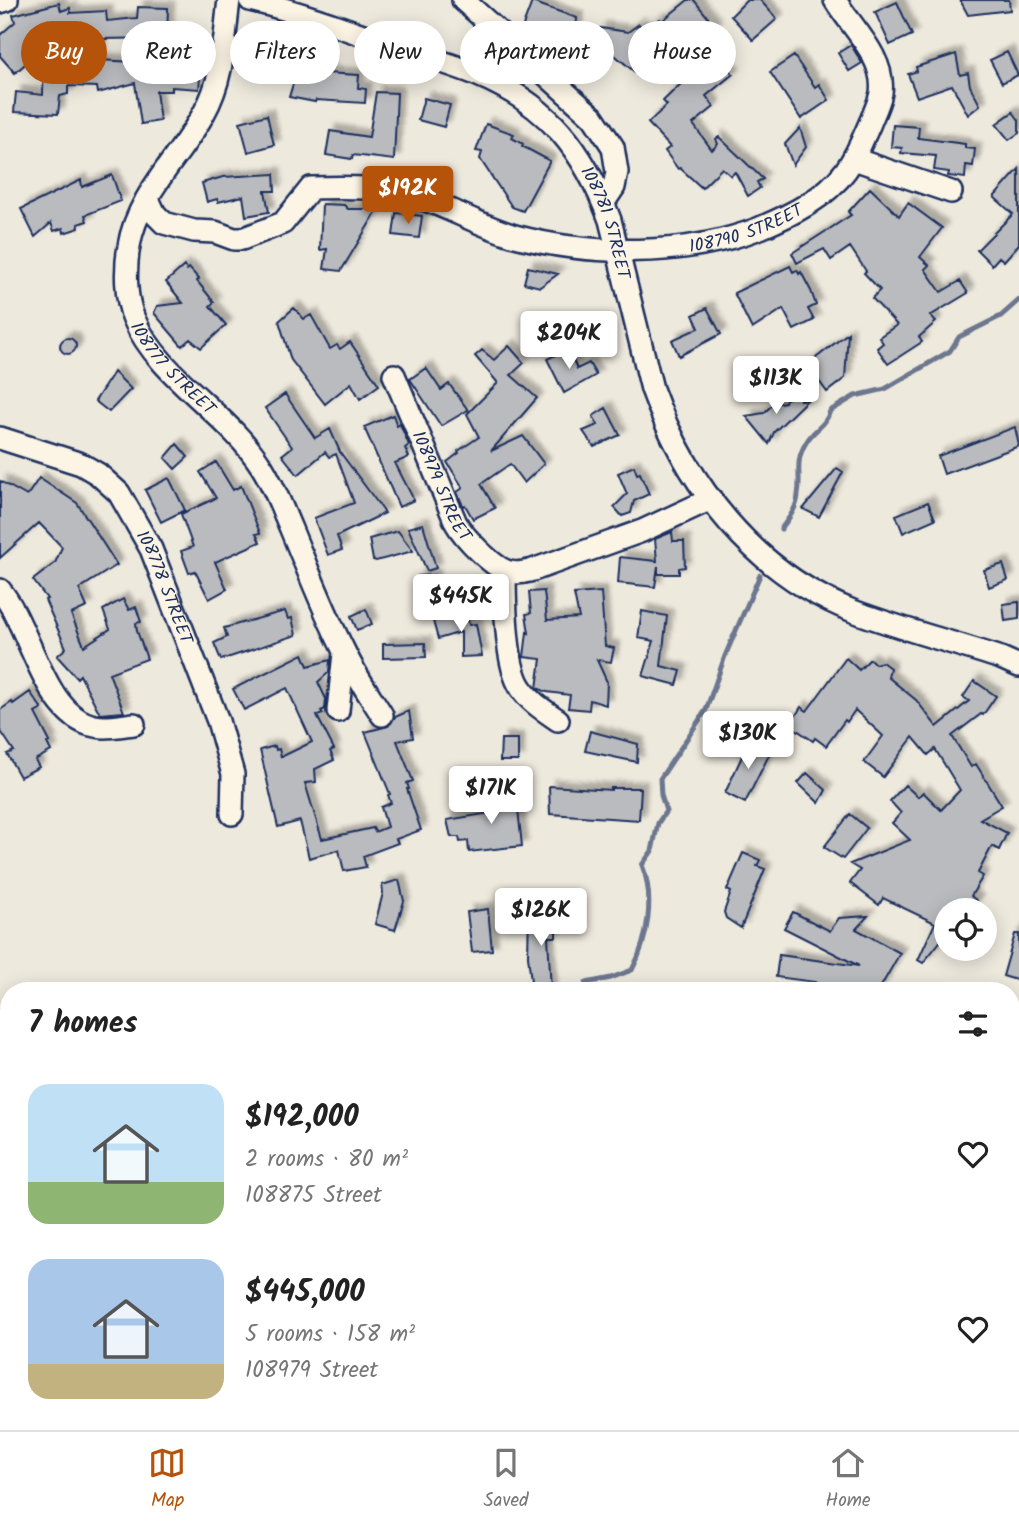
<!DOCTYPE html>
<meta charset="utf-8">
<style>
:root{--surface:#fff;--page:#f6f6f6;--text:#222;--muted:#767676;--line:#e0e0e0;--accent:#b45309}
body{margin:0;font-family:Kalam,sans-serif;background:var(--page);color:var(--text);height:100vh;display:flex;flex-direction:column;font-size:26px;white-space:nowrap}
*{box-sizing:border-box;margin:0}
p{font-size:23px;color:var(--muted)}
.icon{flex:none;width:38px;height:38px;fill:none;stroke:currentColor;stroke-width:2;stroke-linecap:round;stroke-linejoin:round}
.map{position:relative;flex:1;overflow:hidden}
.panel{position:absolute;left:0px;top:982px;width:1020px;height:450px;display:flex;flex-direction:column;background:var(--surface);border-radius:28px 28px 0 0;box-shadow:0 4px 18px #0003}
.panel>*{flex:none}
.banner{position:absolute;left:21px;top:21px;width:978px;height:63px;display:flex;gap:14px}
.controls{position:absolute;left:934px;top:898px;display:grid;gap:14px}
.controls a{display:grid;place-items:center;width:63px;height:63px;border-radius:50%;background:var(--surface);box-shadow:0 4px 18px #0003;font-size:35px}
.price{position:absolute;translate:-50% -60px;padding:0 16px;border-radius:7px;background:#fff;color:#222;font-size:23px;line-height:46px;filter:drop-shadow(0 2px 4px #0008)}
.price::after{content:'';position:absolute;left:50%;top:42px;width:21px;height:16px;margin-left:-10px;background:inherit;clip-path:polygon(0 0,100% 0,50% 100%)}
.price.selected{background:var(--accent);color:#fff}
ul{padding:0;list-style:none}
li{display:flex;align-items:center;gap:21px;height:175px;padding:0 28px}
li span{display:grid;place-items:center;flex:none;width:196px;height:140px;border-radius:21px;color:#555}
li>.icon{margin-inline-start:auto}
span .icon{width:84px;height:84px;fill:#fffc;stroke-width:1}
li b{font-size:30px}
h2{display:flex;justify-content:space-between;align-items:center;height:84px;padding:0 28px;font-size:30px}
.tag{padding:0 24px;border-radius:32px;background:var(--surface);box-shadow:0 4px 18px #0003;font-size:24px;line-height:63px}
.tag.selected{background:var(--accent);color:#fff}
.tabs{display:flex;justify-content:space-around;align-items:center;height:98px;border-top:2px solid var(--line);background:var(--surface);font-size:19px;color:var(--muted)}
.tabs a{display:grid;justify-items:center;gap:4px}
.tabs .selected{color:var(--accent)}
.map>svg:first-child{display:block}
.lines{fill:none;stroke-linecap:round;stroke-linejoin:round}
.stream{stroke:#6c778f;stroke-width:5}
.building{fill:#babbbe;stroke:#1b2f5e;stroke-width:2;filter:url(#shadow)}
.minor-casing{stroke:#1b2f5e;stroke-width:26}
.major-casing{stroke:#1b2f5e;stroke-width:32}
.minor{stroke:#fcf5e5;stroke-width:21}
.major{stroke:#fcf5e5;stroke-width:26}
.labels{text-anchor:middle;stroke-width:5;stroke-linejoin:round;paint-order:stroke}
.street-label{font-size:18px;fill:#1b2f5e;stroke:#fcf5e5}
</style>
<div class="map">
<svg width="1019" height="1430" viewBox="0 0 1019 1430">
<defs>
<filter id="shadow"><feDropShadow dx="6" dy="-6" stdDeviation="2" flood-color="#0004"/></filter>
</defs>
<rect width="100%" height="100%" fill="#eee9dd"/>
<filter id="ink" filterUnits="userSpaceOnUse"><feTurbulence type="fractalNoise" baseFrequency=".0143" numOctaves="2"/><feDisplacementMap in="SourceGraphic" scale="14" xChannelSelector="R" yChannelSelector="G"/><feConvolveMatrix kernelMatrix="1 2 1 2 8 2 1 2 1" color-interpolation-filters="sRGB"/></filter>
<g filter="url(#ink)">
<g class="lines">
<path class="stream" d="M 781,529 C 789,518 797,508 798,495 C 802,473 793,463 807,441 C 815,428 825,427 830,411 L 855,396 L 885,389 L 950,351 L 959,337 L 1001,316 L 1019,300
M 584,990 L 586,983 L 611,978 L 632,970 C 648,940 655,897 642,865 L 652,851 L 658,823 L 666,811 L 661,795 L 660,779 L 706,710 L 725,656 L 760,575"/>
</g>
<path class="building" d="M 688,0 L 694,0 L 715,26 L 696,40 L 692,35 L 666,52 L 660,43 L 636,73 L 598,41 L 600,28 L 628,32 L 639,24 L 643,29 L 647,26 L 648,28 L 660,19 L 662,21 Z
M 747,0 L 760,0 L 777,19 L 753,40 L 731,16 Z
M 960,0 L 1009,0 L 1010,10 L 968,15 Z
M 532,2 L 577,18 L 576,33 L 547,31 L 543,40 L 521,31 Z
M 897,2 L 912,35 L 890,45 L 875,12 Z
M 59,3 L 61,11 L 70,8 L 70,13 L 106,11 L 107,21 L 137,18 L 138,7 L 168,8 L 167,38 L 100,39 L 100,60 L 201,66 L 199,89 L 172,87 L 172,91 L 156,91 L 160,121 L 141,124 L 135,83 L 98,93 L 97,87 L 68,86 L 68,94 L 60,96 L 58,114 L 14,112 L 16,92 L 43,95 L 44,47 L 15,73 L 0,56 L 0,35 L 15,22 L 13,15 Z
M 272,37 L 290,38 L 295,47 L 264,71 L 258,71 L 247,57 Z
M 851,45 L 862,63 L 849,71 L 838,53 Z
M 303,51 L 329,61 L 326,73 L 359,75 L 358,88 L 366,89 L 365,103 L 316,100 L 315,102 L 289,97 Z
M 1007,52 L 1018,75 L 1002,83 L 990,60 Z
M 956,54 L 960,75 L 968,73 L 970,86 L 980,105 L 968,115 L 952,85 L 917,97 L 908,74 L 917,71 L 916,67 Z
M 794,56 L 815,87 L 819,84 L 829,100 L 801,119 L 770,72 Z
M 721,60 L 733,74 L 706,96 L 714,107 L 693,124 L 712,150 L 718,144 L 716,139 L 719,137 L 763,179 L 757,182 L 760,188 L 748,196 L 735,172 L 731,176 L 722,168 L 702,188 L 680,168 L 678,169 L 665,151 L 670,147 L 648,123 L 667,105 L 663,101 L 688,77 L 693,83 Z
M 376,92 L 397,93 L 394,160 L 353,155 L 352,159 L 326,155 L 330,131 L 369,137 Z
M 424,98 L 450,105 L 444,127 L 418,120 Z
M 1013,112 L 1019,120 L 1019,133 L 1009,140 L 996,124 Z
M 267,115 L 274,145 L 248,152 L 240,122 Z
M 486,124 L 514,134 L 512,138 L 523,144 L 522,146 L 550,161 L 523,211 L 512,207 L 480,159 L 482,152 L 476,151 Z
M 893,125 L 919,127 L 918,138 L 965,144 L 965,148 L 975,149 L 973,166 L 966,165 L 965,178 L 948,176 L 949,172 L 934,170 L 936,156 L 901,153 L 902,148 L 891,147 Z
M 800,128 L 806,147 L 793,165 L 785,144 Z
M 1019,169 L 1019,244 L 1004,261 L 999,257 L 992,265 L 977,250 L 1013,214 L 994,197 Z
M 274,174 L 275,191 L 265,191 L 269,212 L 246,216 L 243,196 L 218,202 L 217,199 L 207,202 L 202,183 L 223,177 Z
M 112,175 L 121,201 L 85,215 L 87,221 L 78,224 L 79,228 L 64,233 L 63,228 L 54,231 L 51,223 L 35,237 L 21,209 L 81,180 L 82,187 Z
M 870,188 L 899,216 L 908,203 L 942,228 L 920,257 L 929,265 L 925,269 L 941,292 L 960,281 L 968,293 L 930,316 L 936,322 L 919,337 L 922,342 L 888,364 L 877,348 L 883,343 L 879,337 L 897,325 L 872,298 L 880,290 L 864,273 L 866,271 L 850,247 L 831,260 L 824,249 L 797,263 L 792,253 L 851,215 L 848,212 Z
M 322,204 L 344,205 L 348,209 L 378,209 L 341,271 L 324,269 L 327,249 L 320,250 Z
M 396,213 L 422,216 L 419,238 L 393,235 Z
M 184,266 L 187,270 L 189,268 L 199,279 L 197,281 L 214,302 L 210,306 L 226,325 L 201,348 L 190,339 L 182,346 L 154,313 L 157,306 L 183,303 L 166,282 Z
M 790,266 L 793,272 L 797,270 L 799,274 L 801,272 L 811,291 L 816,305 L 808,309 L 814,320 L 794,330 L 783,309 L 752,329 L 734,293 Z
M 528,267 L 558,274 L 540,287 L 524,283 Z
M 294,308 L 304,319 L 311,315 L 330,349 L 337,345 L 340,349 L 350,342 L 379,385 L 360,399 L 351,383 L 325,404 L 291,360 L 279,321 Z
M 707,308 L 721,334 L 679,356 L 672,340 L 699,328 L 693,315 Z
M 848,333 L 845,378 L 827,392 L 807,365 Z
M60 346a8 8 0 1 1 16 0a8 8 0 1 1-16 0Z
M 509,346 L 524,363 L 511,375 L 537,398 L 491,451 L 523,436 L 544,464 L 524,483 L 510,464 L 481,484 L 495,508 L 473,519 L 465,505 L 463,506 L 457,492 L 463,488 L 447,462 L 459,453 L 458,451 L 479,437 L 467,414 L 498,383 L 475,356 L 482,350 L 494,360 Z
M 568,349 L 577,369 L 589,363 L 596,375 L 564,393 L 547,359 Z
M 426,368 L 441,390 L 449,384 L 468,410 L 441,426 L 410,379 Z
M 114,372 L 131,389 L 109,412 L 95,401 Z
M 801,393 L 800,400 L 808,399 L 774,432 L 769,444 L 746,416 L 764,413 L 773,404 L 785,402 L 786,399 Z
M 285,394 L 315,438 L 330,429 L 340,452 L 385,513 L 337,536 L 342,550 L 328,555 L 314,518 L 354,503 L 336,454 L 329,457 L 325,452 L 298,475 L 282,455 L 292,447 L 265,408 Z
M 606,408 L 620,435 L 594,447 L 583,431 L 598,425 L 593,416 Z
M 393,415 L 397,426 L 400,424 L 409,445 L 405,448 L 409,457 L 395,463 L 414,500 L 399,507 L 364,427 Z
M 1015,427 L 1019,446 L 944,474 L 938,456 Z
M 177,444 L 188,457 L 175,469 L 165,458 Z
M 216,462 L 233,490 L 241,486 L 260,533 L 256,534 L 260,542 L 215,562 L 227,589 L 209,599 L 195,571 L 189,573 L 181,551 L 193,547 L 181,514 L 216,498 L 200,472 Z
M 634,466 L 637,474 L 640,473 L 649,494 L 634,501 L 631,513 L 622,516 L 614,507 L 627,494 L 618,473 Z
M 837,468 L 843,472 L 819,517 L 803,509 Z
M 39,478 L 77,503 L 117,565 L 79,589 L 87,607 L 71,614 L 84,646 L 110,629 L 103,610 L 123,599 L 129,610 L 136,607 L 141,622 L 136,623 L 137,631 L 147,659 L 109,673 L 124,712 L 100,714 L 80,675 L 77,678 L 57,656 L 66,648 L 45,600 L 47,599 L 33,580 L 55,563 L 62,547 L 39,523 L 0,558 L 0,481 L 27,496 Z
M 169,478 L 185,510 L 161,522 L 145,490 Z
M 928,502 L 935,519 L 903,533 L 896,515 Z
M 423,524 L 436,568 L 427,571 L 408,528 Z
M 398,531 L 413,551 L 376,561 L 373,560 L 369,539 Z
M 672,532 L 673,541 L 684,541 L 685,567 L 679,568 L 679,574 L 658,574 L 658,566 L 655,587 L 618,583 L 620,557 L 657,561 L 655,539 Z
M 1003,564 L 1008,580 L 989,587 L 984,570 Z
M 434,575 L 436,601 L 420,602 L 418,576 Z
M 544,591 L 547,620 L 579,618 L 574,594 L 601,592 L 605,646 L 614,648 L 611,662 L 597,660 L 607,682 L 606,705 L 590,700 L 589,710 L 568,708 L 570,695 L 547,692 L 537,688 L 541,659 L 524,657 L 527,632 L 529,633 L 526,614 L 531,613 L 529,592 Z
M 1019,602 L 1019,619 L 1005,621 L 1003,604 Z
M 366,609 L 372,624 L 357,630 L 351,616 Z
M 285,611 L 288,619 L 292,618 L 296,635 L 221,660 L 214,643 L 227,637 L 224,628 Z
M 642,611 L 667,616 L 661,666 L 681,671 L 677,685 L 643,676 L 654,641 L 638,638 Z
M 467,615 L 469,625 L 476,624 L 482,656 L 461,657 L 461,632 L 438,639 L 433,621 Z
M 425,643 L 426,657 L 383,658 L 383,644 Z
M 303,654 L 308,666 L 330,660 L 329,672 L 318,682 L 326,699 L 325,709 L 321,711 L 323,714 L 317,716 L 334,749 L 330,751 L 334,760 L 315,769 L 316,782 L 305,783 L 322,839 L 373,828 L 375,832 L 387,827 L 381,807 L 391,803 L 388,795 L 390,794 L 365,732 L 388,726 L 395,717 L 409,711 L 413,738 L 397,741 L 413,781 L 407,783 L 409,789 L 407,789 L 421,830 L 396,839 L 398,843 L 363,856 L 366,867 L 344,871 L 339,850 L 309,858 L 300,821 L 278,827 L 260,750 L 275,746 L 276,750 L 279,749 L 281,757 L 312,742 L 287,688 L 244,710 L 233,689 Z
M 846,658 L 859,670 L 870,659 L 875,664 L 882,662 L 890,668 L 888,677 L 916,700 L 937,727 L 969,701 L 963,697 L 974,681 L 996,696 L 983,715 L 981,714 L 952,736 L 971,767 L 976,764 L 1002,806 L 980,819 L 1007,833 L 999,850 L 992,846 L 978,873 L 983,876 L 971,896 L 977,901 L 969,910 L 947,910 L 947,933 L 923,963 L 918,960 L 935,923 L 883,898 L 879,905 L 850,883 L 860,870 L 850,864 L 910,840 L 892,823 L 901,813 L 890,801 L 905,785 L 918,797 L 923,792 L 941,810 L 960,790 L 935,749 L 928,755 L 913,737 L 883,777 L 864,762 L 883,736 L 855,710 L 847,722 L 845,720 L 826,746 L 815,738 L 813,741 L 790,725 L 801,707 L 807,711 Z
M 30,692 L 42,709 L 35,713 L 50,742 L 47,743 L 51,751 L 35,760 L 39,767 L 20,777 L 7,754 L 14,751 L 0,730 L 0,710 L 12,702 L 13,704 Z
M 590,731 L 638,744 L 637,762 L 585,751 Z
M 501,739 L 518,739 L 518,761 L 500,761 Z
M 750,739 L 771,751 L 745,803 L 725,793 Z
M 807,773 L 826,790 L 819,803 L 798,783 Z
M 549,786 L 611,790 L 611,788 L 641,788 L 639,820 L 550,814 Z
M 516,791 L 522,846 L 469,852 L 468,841 L 460,842 L 459,837 L 451,837 L 447,820 L 497,812 L 495,793 Z
M 850,814 L 867,828 L 843,859 L 824,847 Z
M 743,853 L 760,860 L 757,866 L 765,869 L 741,928 L 726,918 L 724,912 L 731,892 L 727,890 Z
M 399,880 L 404,901 L 395,930 L 375,924 L 383,893 L 382,885 Z
M 488,909 L 492,950 L 472,952 L 467,912 Z
M 529,911 L 556,911 L 556,937 L 548,937 L 551,990 L 532,990 L 528,956 Z
M 793,912 L 830,931 L 839,918 L 868,916 L 856,929 L 900,953 L 879,990 L 813,990 L 815,982 L 776,977 L 779,955 L 859,966 L 784,928 Z
M 1015,934 L 1019,934 L 1019,981 L 1003,976 Z"/>
<g class="lines">
<defs>
<g id="minor">
<path id="s1" d="M 229,0 C 224,39 224,78 204,113 C 181,156 137,195 129,246 C 125,268 125,298 134,319 C 158,376 228,413 262,467 C 274,486 282,508 291,529 C 308,570 324,612 344,651 C 354,673 369,694 382,715"/>
<path id="s2" d="M 250,0 C 300,12 349,30 397,47 C 424,57 452,64 478,75 C 548,104 584,150 610,220 L 652,389 C 687,486 755,573 853,611 C 901,629 952,642 1001,658 L 1019,666"/>
<path d="M 463,0 L 593,117 L 613,147 L 617,172 L 614,187 L 604,202"/>
<path d="M 0,2 L 7,0"/>
<path d="M 854,159 L 951,192"/>
<path id="s3" d="M 148,199 L 155,214 L 164,223 L 194,231 L 215,232 L 234,239 L 242,239 L 283,223 L 311,188 C 350,187 389,186 426,200 C 456,211 484,227 515,236 C 590,256 686,257 760,228 C 791,215 826,198 846,170 C 857,155 863,139 870,123 C 874,113 879,103 881,93 C 886,58 851,27 835,0"/>
<path id="s4" d="M 394,375 L 456,523 C 464,537 494,569 510,572 C 518,574 525,572 533,570 L 642,531 L 711,499"/>
<path id="s5" d="M 0,438 L 81,464 L 98,474 L 119,493 L 151,549 L 218,721 L 233,774 L 232,814"/>
<path d="M 505,571 C 505,599 505,665 521,688 C 530,702 545,711 558,720"/>
<path d="M 0,590 C 31,627 44,717 95,726 C 107,729 122,725 134,724"/>
<path d="M 338,711 L 344,653"/>
<path d="M 0,1021 L 9,1025"/>
<path d="M 1012,1057 L 1019,1056"/>
<path d="M 0,1243 L 9,1251"/>
<path d="M 0,1370 L 9,1360"/>
<path d="M 217,1423 L 227,1430"/>
<path d="M 673,1423 L 691,1430"/>
<path d="M 755,1423 L 770,1430"/>
<path d="M 930,1423 L 931,1430"/>
<path d="M 196,1430 L 199,1423"/>
</g>
<path id="major" d="M 0,1110 L 9,1114
M 715,1423 L 731,1430"/>
</defs>
<use href="#minor" class="minor-casing"/>
<use href="#major" class="major-casing"/>
<use href="#minor" class="minor"/>
<use href="#major" class="major"/>
</g>
</g>
<g class="labels">
<g class="street-label">
<text dy="6" stroke="none"><textPath href="#s2" startOffset="444">108781 STREET</textPath></text>
<text dy="6" stroke="none"><textPath href="#s3" startOffset="646">108790 STREET</textPath></text>
<text dy="6" stroke="none"><textPath href="#s1" startOffset="408">108777 STREET</textPath></text>
<text dy="6" stroke="none"><textPath href="#s4" startOffset="121">108979 STREET</textPath></text>
<text dy="6" stroke="none"><textPath href="#s5" startOffset="238">108778 STREET</textPath></text>
</g>
</g>
</svg>
<div class="controls">
<a><svg class="icon" aria-label="locate" viewBox="0 0 24 24"><circle cx="12" cy="12" r="6"/><path d="M12 2v4M12 18v4M2 12h4M18 12h4"/></svg></a>
</div>
<b class="price selected" style="left:408px;top:226px">$192K</b>
<b class="price" style="left:569px;top:371px">$204K</b>
<b class="price" style="left:776px;top:416px">$113K</b>
<b class="price" style="left:461px;top:634px">$445K</b>
<b class="price" style="left:748px;top:771px">$130K</b>
<b class="price" style="left:491px;top:826px">$171K</b>
<b class="price" style="left:541px;top:948px">$126K</b>
<div class="banner">
<a class="tag selected">Buy</a>
<a class="tag">Rent</a>
<a class="tag">Filters</a>
<a class="tag">New</a>
<a class="tag">Apartment</a>
<a class="tag">House</a>
</div>
<section class="panel">
<h2>7 homes<svg class="icon" aria-label="filters" viewBox="0 0 24 24"><path d="M4 7h16M4 17h16"/><circle cx="9" cy="7" r="2"/><circle cx="15" cy="17" r="2"/></svg></h2>
<ul>
<li><span style="background:linear-gradient(#bfe0f5 70%,#8fb573 0)"><svg class="icon" aria-label="home" viewBox="0 0 24 24"><path d="M3 11l9-7 9 7M6 9v11h12V9"/></svg></span><div><b>$192,000</b><p>2 rooms · 80 m²</p><p>108875 Street</p></div><svg class="icon" aria-label="heart" viewBox="0 0 24 24"><path d="M12 20l-8-8c-3-5 5-10 8-4 3-6 11-1 8 4z"/></svg></li>
<li><span style="background:linear-gradient(#a9c7e8 75%,#c2b280 0)"><svg class="icon" aria-label="home" viewBox="0 0 24 24"><path d="M3 11l9-7 9 7M6 9v11h12V9"/></svg></span><div><b>$445,000</b><p>5 rooms · 158 m²</p><p>108979 Street</p></div><svg class="icon" aria-label="heart" viewBox="0 0 24 24"><path d="M12 20l-8-8c-3-5 5-10 8-4 3-6 11-1 8 4z"/></svg></li>
</ul>
</section>
</div>
<nav class="tabs">
<a class="selected"><svg class="icon" aria-label="map" viewBox="0 0 24 24"><path d="M3 6l6-2 6 2 6-2v14l-6 2-6-2-6 2zM9 4v14M15 6v14"/></svg>Map</a>
<a><svg class="icon" aria-label="saved" viewBox="0 0 24 24"><path d="M7 4h10v16l-5-4-5 4z"/></svg>Saved</a>
<a><svg class="icon" aria-label="home" viewBox="0 0 24 24"><path d="M3 11l9-7 9 7M6 9v11h12V9"/></svg>Home</a>
</nav>
